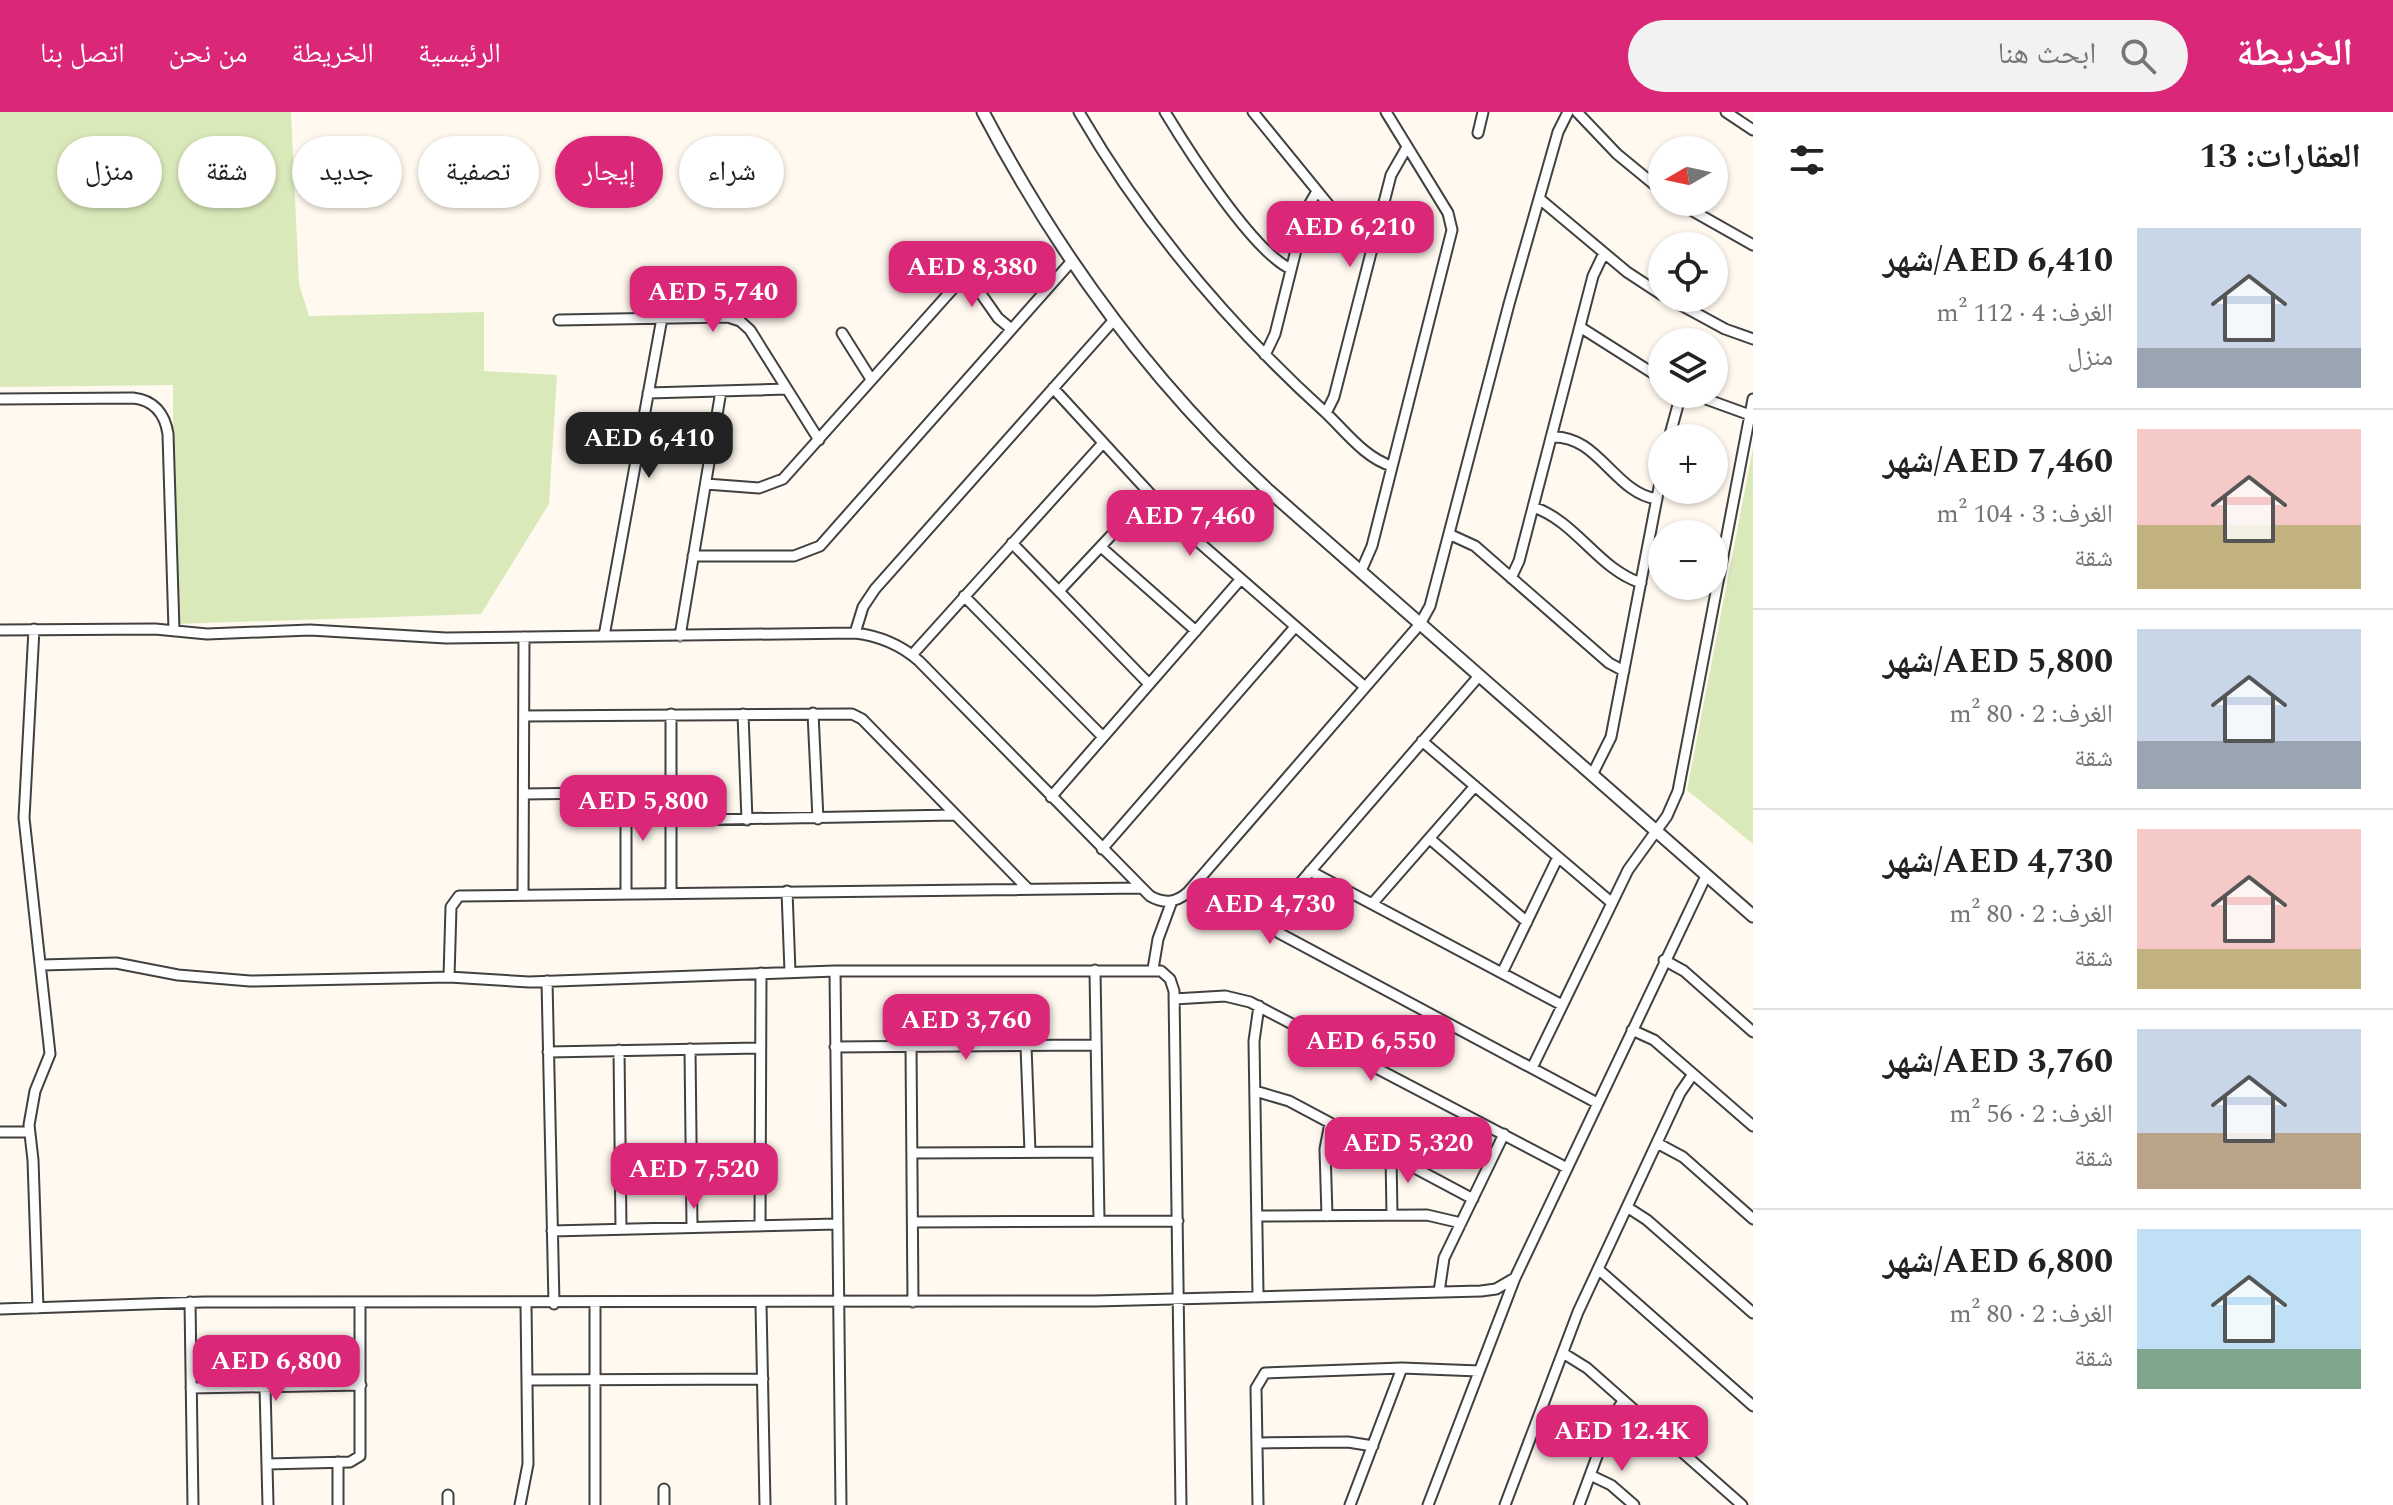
<!DOCTYPE html>
<html lang="ar">
<meta charset="utf-8">
<style>
:root{--surface:#fff;--page:#f2f2f2;--text:#222;--muted:#767676;--line:#e0e0e0;--accent:#db2777}
body{margin:0;font-family:Spectral,"Noto Naskh Arabic",serif;background:var(--page);color:var(--text);direction:rtl;height:100vh;display:flex;flex-direction:column;font-size:30px;white-space:nowrap}
*{box-sizing:border-box;margin:0}
p{font-size:26px;color:var(--muted)}
.icon{flex:none;width:44px;height:44px;fill:none;stroke:currentColor;stroke-width:2;stroke-linecap:round;stroke-linejoin:round}
.map{position:relative;flex:1;overflow:hidden;direction:ltr}
.sheet{display:flex;flex-direction:column;background:var(--surface);width:640px}
.sheet>*{flex:none}
.top-card{position:absolute;left:24px;top:24px;width:760px;height:72px;direction:rtl;display:flex;gap:16px}
.needle{width:52px;rotate:261deg}
.controls{position:absolute;left:1648px;top:24px;display:grid;gap:16px}
.controls a{display:grid;place-items:center;width:80px;height:80px;border-radius:50%;background:var(--surface);box-shadow:0 2px 6px #0004;font-size:40px}
.price{position:absolute;translate:-50% -68px;padding:0 18px;border-radius:16px;background:var(--accent);color:#fff;font-size:26px;line-height:52px;filter:drop-shadow(0 2px 4px #0008)}
.price::after{content:'';position:absolute;left:50%;top:48px;width:24px;height:18px;margin-left:-12px;background:inherit;clip-path:polygon(0 0,100% 0,50% 100%)}
.price.active{background:#222;color:#fff}
ul{padding:0;list-style:none}
li{display:flex;align-items:center;gap:24px;height:200px;padding:0 32px}
li+li{border-top:2px solid var(--line)}
li span{display:grid;place-items:center;flex:none;width:224px;height:160px;border-radius:0px;color:#555}
li>.icon{margin-inline-start:auto}
span .icon{width:96px;height:96px;fill:#fffc;stroke-width:1}
li b{font-size:34px}
h2{display:flex;justify-content:space-between;align-items:center;height:96px;padding:0 32px;font-size:34px}
.pill{padding:0 28px;border-radius:36px;background:var(--surface);box-shadow:0 2px 6px #0004;font-size:28px;line-height:72px}
.pill.active{background:var(--accent);color:#fff}
header{display:flex;align-items:center;gap:48px;box-sizing:border-box;height:112px;padding:0 40px;background:var(--accent);color:#fff}
header strong{font-size:38px}
nav{display:flex;gap:44px;margin-inline-start:auto;font-size:28px}
.search{width:560px;height:72px;background:var(--page);display:flex;align-items:center;gap:20px;box-sizing:border-box;padding:0 28px;border-radius:44px;color:var(--muted);font-size:30px}
main{display:flex;flex:1;min-height:0}
.map>svg:first-child{display:block}
.grass{fill:#dae9b9}
.lines{fill:none;stroke-linecap:round;stroke-linejoin:round}
.minor-casing{stroke:#414141;stroke-width:13}
.tertiary-casing{stroke:#414141;stroke-width:15}
.minor{stroke:#fff;stroke-width:9}
.tertiary{stroke:#fff;stroke-width:11}
</style>
<header>
<strong>الخريطة</strong>
<div class="search"><svg class="icon" aria-label="search" viewBox="0 0 24 24"><circle cx="10" cy="10" r="6"/><path d="M15 15l6 6"/></svg>ابحث هنا</div>
<nav><a>الرئيسية</a><a>الخريطة</a><a>من نحن</a><a>اتصل بنا</a></nav>
</header>
<main>
<section class="sheet">
<h2>العقارات: 13<svg class="icon" aria-label="filters" viewBox="0 0 24 24"><path d="M4 7h16M4 17h16"/><circle cx="9" cy="7" r="2"/><circle cx="15" cy="17" r="2"/></svg></h2>
<ul>
<li><span style="background:linear-gradient(#c9d6e8 75%,#9aa5b1 0)"><svg class="icon" aria-label="home" viewBox="0 0 24 24"><path d="M3 11l9-7 9 7M6 9v11h12V9"/></svg></span><div><b>AED 6,410/شهر</b><p>الغرف: 4 · 112 m²</p><p>منزل</p></div></li>
<li><span style="background:linear-gradient(#f6c9c9 60%,#c2b280 0)"><svg class="icon" aria-label="home" viewBox="0 0 24 24"><path d="M3 11l9-7 9 7M6 9v11h12V9"/></svg></span><div><b>AED 7,460/شهر</b><p>الغرف: 3 · 104 m²</p><p>شقة</p></div></li>
<li><span style="background:linear-gradient(#c9d6e8 70%,#9aa5b1 0)"><svg class="icon" aria-label="home" viewBox="0 0 24 24"><path d="M3 11l9-7 9 7M6 9v11h12V9"/></svg></span><div><b>AED 5,800/شهر</b><p>الغرف: 2 · 80 m²</p><p>شقة</p></div></li>
<li><span style="background:linear-gradient(#f6c9c9 75%,#c2b280 0)"><svg class="icon" aria-label="home" viewBox="0 0 24 24"><path d="M3 11l9-7 9 7M6 9v11h12V9"/></svg></span><div><b>AED 4,730/شهر</b><p>الغرف: 2 · 80 m²</p><p>شقة</p></div></li>
<li><span style="background:linear-gradient(#c9d6e8 65%,#b9a48a 0)"><svg class="icon" aria-label="home" viewBox="0 0 24 24"><path d="M3 11l9-7 9 7M6 9v11h12V9"/></svg></span><div><b>AED 3,760/شهر</b><p>الغرف: 2 · 56 m²</p><p>شقة</p></div></li>
<li><span style="background:linear-gradient(#bfe0f5 75%,#7fa58c 0)"><svg class="icon" aria-label="home" viewBox="0 0 24 24"><path d="M3 11l9-7 9 7M6 9v11h12V9"/></svg></span><div><b>AED 6,800/شهر</b><p>الغرف: 2 · 80 m²</p><p>شقة</p></div></li>
</ul>
</section>
<div class="map">
<svg width="1753" height="1393" viewBox="0 0 1753 1393">
<rect width="100%" height="100%" fill="#fff9ef"/>
<path class="grass" d="M 0,0 L 291,0 L 299,172 L 309,204 L 484,200 L 484,259 L 557,263 L 549,392 L 481,502 L 174,512 L 173,273 L 0,275 Z
M 1753,336 L 1753,732 L 1687,678 Z"/>
<g class="lines">
<defs>
<path id="minor" d="M 1079,0 C 1145,114 1229,213 1326,301 C 1345,319 1366,347 1392,354
M 1165,0 C 1188,38 1253,140 1291,157
M 1253,0 L 1350,119 L 1372,135
M 1577,0 L 1617,42 L 1662,79
M 1726,0 L 1753,18
M 1478,21 L 1483,0
M 1541,88 L 1627,160 L 1662,183
M 1677,90 L 1753,133
M 960,152 L 998,206 L 1010,216
M 1668,186 L 1725,217 L 1753,227
M 559,208 L 728,205 L 740,209 L 750,218 L 819,328
M 1580,215 L 1662,267
M 842,221 L 871,267
M 1265,243 L 1275,222 L 1306,98 L 1316,81
M 1053,276 L 1178,412 L 1365,575
M 648,281 L 786,277
M 1692,282 L 1750,303
M 0,287 L 133,286 C 154,288 165,302 168,322 L 174,518
M 1326,301 L 1334,285 L 1391,63 L 1407,35
M 1551,325 C 1598,322 1614,381 1657,387
M 1669,326 L 1681,282
M 706,372 L 759,376 L 783,367 L 967,161
M 1533,395 C 1576,409 1598,457 1641,471
M 1451,423 L 1475,434 L 1609,551 L 1624,559
M 1012,431 L 1149,572
M 1101,435 L 1196,519
M 693,444 L 794,444 L 820,434 L 1071,150
M 1361,459 L 1372,434 L 1452,118 L 1448,101 L 1386,0
M 1511,466 L 1519,449 L 1593,164 L 1604,141
M 1059,479 L 1150,382
M 964,484 L 1103,625
M 34,517 L 24,706 L 50,942 L 35,979 L 29,1013 L 33,1048 L 38,1196
M 0,518 L 155,517 L 207,522 L 310,518 L 446,526 L 855,521 C 880,524 900,532 919,549 L 1150,784 C 1164,792 1176,791 1188,780 L 1420,512 L 1430,494 L 1509,192 L 1558,20 L 1568,0
M 855,521 L 863,495 L 875,477 L 1113,209
M 604,524 L 662,206
M 680,524 L 721,279
M 912,543 L 1103,331
M 1479,564 L 1276,799 L 1273,812 L 1279,821 L 1597,991
M 813,601 L 818,707
M 743,602 L 747,708
M 524,604 L 852,602 L 862,607 L 1028,777
M 1422,629 L 1612,791
M 1592,663 L 1611,625 L 1662,360
M 626,681 L 626,781
M 524,682 L 669,680
M 1051,685 L 1240,468
M 671,708 L 955,703
M 1430,727 L 1527,810
M 1102,737 L 1295,515
M 1310,759 L 1562,893
M 787,779 L 790,860
M 671,780 L 671,602
M 523,782 L 524,525
M 1372,792 L 1475,674
M 1664,848 L 1684,859 L 1753,920
M 42,853 L 116,851 L 178,863 L 250,869 L 449,865 L 529,870 L 835,859 L 1161,859 L 1170,867 L 1174,879 L 1181,1393
M 1153,857 L 1158,827 L 1172,789
M 1095,858 L 1099,1109
M 835,859 L 841,1393
M 1502,861 L 1558,745
M 449,865 L 451,795 L 459,784 L 1142,776
M 547,869 L 554,1192
M 1174,887 L 1225,884 L 1250,890 L 1567,1056
M 1632,918 L 1654,928 L 1753,1014
M 911,934 L 913,1190
M 1026,934 L 1030,1040
M 835,935 L 1096,933
M 690,937 L 692,1115
M 619,938 L 621,1117
M 548,940 L 759,936
M 1532,956 L 1628,758 L 1667,704 L 1678,679 L 1753,287
M 1255,979 L 1289,989 L 1473,1087
M 0,1020 L 29,1020
M 1657,1031 L 1683,1045 L 1753,1107
M 912,1041 L 1098,1040
M 1391,1043 L 1392,1103
M 1627,1095 L 1647,1108 L 1753,1201
M 1257,1104 L 1427,1103 L 1461,1111
M 1327,1104 L 1325,1037 L 1330,1011
M 913,1110 L 1178,1109
M 760,1114 L 761,861
M 552,1119 L 837,1112
M 1598,1157 L 1753,1294
M 1439,1180 L 1444,1146 L 1504,1022
M 1258,1183 L 1254,929 L 1259,894
M 190,1190 L 193,1393
M 595,1192 L 595,1393
M 761,1192 L 765,1393
M 0,1197 L 204,1190 L 1095,1189 L 1481,1179 L 1496,1177 L 1515,1166
M 1563,1241 L 1587,1256 L 1742,1393
M 527,1268 L 763,1267
M 265,1275 L 268,1393
M 191,1276 L 361,1273
M 1257,1331 L 1348,1330 L 1373,1334
M 338,1350 L 338,1393
M 267,1352 L 350,1350 L 360,1344 L 360,1191
M 1590,1363 L 1611,1373 L 1634,1393
M 448,1383 L 448,1393
M 520,1393 L 528,1352 L 526,1192
M 664,1393 L 664,1377
M 1258,1393 L 1256,1276 L 1265,1261 L 1402,1256 L 1479,1259
M 1350,1393 L 1402,1256
M 1428,1393 L 1515,1166 L 1706,764
M 1505,1393 L 1578,1200 L 1680,981 L 1693,962
M 1579,1393 L 1610,1309 L 1623,1289"/>
<path id="tertiary" d="M 983,0 C 1058,143 1150,269 1269,379 L 1753,804"/>
</defs>
<use href="#minor" class="minor-casing"/>
<use href="#tertiary" class="tertiary-casing"/>
<use href="#minor" class="minor"/>
<use href="#tertiary" class="tertiary"/>
</g>
</svg>
<div class="controls">
<a><svg class="needle" viewBox="-14 -14 28 28"><path d="M0-13l5 13h-10z" fill="#e53935"/><path d="M0 13l5-13h-10z" fill="#767676"/></svg></a>
<a><svg class="icon" aria-label="locate" viewBox="0 0 24 24"><circle cx="12" cy="12" r="6"/><path d="M12 2v4M12 18v4M2 12h4M18 12h4"/></svg></a>
<a><svg class="icon" aria-label="layers" viewBox="0 0 24 24"><path d="M12 4l9 5-9 5-9-5zM3 14l9 5 9-5"/></svg></a>
<a>+</a>
<a>−</a>
</div>
<b class="price" style="left:1350px;top:157px">AED 6,210</b>
<b class="price" style="left:972px;top:197px">AED 8,380</b>
<b class="price" style="left:713px;top:222px">AED 5,740</b>
<b class="price active" style="left:649px;top:368px">AED 6,410</b>
<b class="price" style="left:1190px;top:446px">AED 7,460</b>
<b class="price" style="left:643px;top:731px">AED 5,800</b>
<b class="price" style="left:1270px;top:834px">AED 4,730</b>
<b class="price" style="left:966px;top:950px">AED 3,760</b>
<b class="price" style="left:1371px;top:971px">AED 6,550</b>
<b class="price" style="left:1408px;top:1073px">AED 5,320</b>
<b class="price" style="left:694px;top:1099px">AED 7,520</b>
<b class="price" style="left:276px;top:1291px">AED 6,800</b>
<b class="price" style="left:1622px;top:1361px">AED 12.4K</b>
<div class="top-card">
<a class="pill">شراء</a>
<a class="pill active">إيجار</a>
<a class="pill">تصفية</a>
<a class="pill">جديد</a>
<a class="pill">شقة</a>
<a class="pill">منزل</a>
</div>
</div>
</main>
